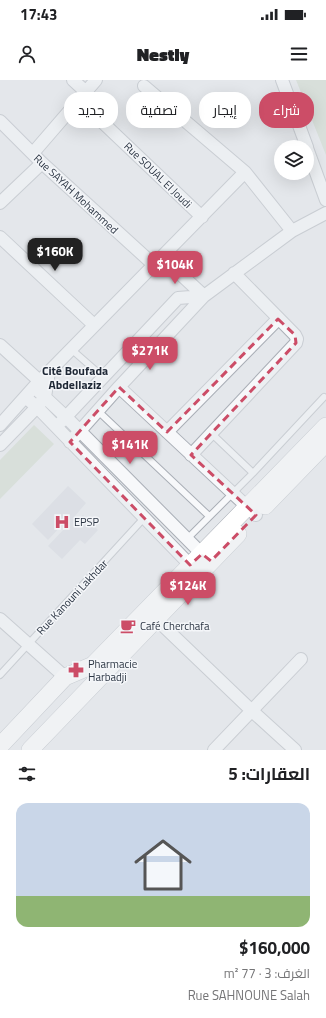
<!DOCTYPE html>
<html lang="ar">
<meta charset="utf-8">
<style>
:root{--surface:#fff;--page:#f2f2f2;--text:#202124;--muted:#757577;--accent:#cc4d67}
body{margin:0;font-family:"Titillium Web",Cairo,sans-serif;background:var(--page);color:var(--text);direction:rtl;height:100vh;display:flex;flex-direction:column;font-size:15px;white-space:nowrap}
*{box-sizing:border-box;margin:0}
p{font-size:13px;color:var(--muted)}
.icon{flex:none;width:22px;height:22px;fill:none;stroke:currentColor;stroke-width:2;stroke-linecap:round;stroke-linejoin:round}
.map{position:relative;height:670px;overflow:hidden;direction:ltr}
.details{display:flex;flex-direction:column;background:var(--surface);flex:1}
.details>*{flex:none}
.hud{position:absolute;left:12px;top:12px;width:302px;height:36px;direction:rtl;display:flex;gap:8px}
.tools{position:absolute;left:274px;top:60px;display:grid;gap:8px}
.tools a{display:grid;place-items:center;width:40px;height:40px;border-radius:50%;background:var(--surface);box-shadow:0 4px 16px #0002;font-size:20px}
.price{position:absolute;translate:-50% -34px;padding:0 9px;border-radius:8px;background:var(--accent);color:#fff;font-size:13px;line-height:26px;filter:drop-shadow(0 1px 2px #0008)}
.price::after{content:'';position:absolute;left:50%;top:24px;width:12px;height:9px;margin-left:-6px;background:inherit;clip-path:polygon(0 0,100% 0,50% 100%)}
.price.on{background:#222;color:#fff}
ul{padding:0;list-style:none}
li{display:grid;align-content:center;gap:8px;height:212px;padding:0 16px}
li span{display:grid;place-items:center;height:124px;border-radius:12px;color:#555}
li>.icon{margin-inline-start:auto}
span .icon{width:72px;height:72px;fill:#fffc;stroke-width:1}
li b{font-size:17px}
h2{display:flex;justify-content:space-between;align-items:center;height:48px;padding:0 16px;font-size:17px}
.tag{padding:0 14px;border-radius:16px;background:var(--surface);box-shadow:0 4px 16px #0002;font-size:14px;line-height:36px}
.tag.on{background:var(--accent);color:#fff}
.status{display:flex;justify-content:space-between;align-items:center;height:28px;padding:0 20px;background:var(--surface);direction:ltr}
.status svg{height:11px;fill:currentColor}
header{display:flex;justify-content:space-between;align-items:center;height:52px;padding:0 16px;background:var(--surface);font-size:18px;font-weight:800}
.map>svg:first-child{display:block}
.built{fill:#d2d6dd}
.green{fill:#cad5c5}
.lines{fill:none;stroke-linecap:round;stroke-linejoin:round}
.lane-casing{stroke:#a9aeb6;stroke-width:8}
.street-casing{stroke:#a9aeb6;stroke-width:14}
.secondary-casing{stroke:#a9aeb6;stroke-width:18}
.lane{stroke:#f7f8fa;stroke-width:6}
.street{stroke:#f7f8fa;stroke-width:12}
.secondary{stroke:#fff;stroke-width:17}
.marked{fill:none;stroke:#cc4d67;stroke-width:3;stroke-dasharray:8 5;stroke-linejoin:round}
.labels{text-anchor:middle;stroke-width:3;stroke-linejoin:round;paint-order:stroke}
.street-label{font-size:11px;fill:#2c3644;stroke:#f4f6f9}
.poi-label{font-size:11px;fill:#2c3644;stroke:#f4f6f9;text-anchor:start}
.neighbourhood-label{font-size:12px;font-weight:bold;fill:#1e2735;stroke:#f4f6f9}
</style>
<div class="status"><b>17:43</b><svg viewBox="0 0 49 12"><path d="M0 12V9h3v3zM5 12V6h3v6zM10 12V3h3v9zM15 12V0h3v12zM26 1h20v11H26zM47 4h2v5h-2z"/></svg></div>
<header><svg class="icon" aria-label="menu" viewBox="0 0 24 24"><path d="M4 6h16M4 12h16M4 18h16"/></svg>Nestly<svg class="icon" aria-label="person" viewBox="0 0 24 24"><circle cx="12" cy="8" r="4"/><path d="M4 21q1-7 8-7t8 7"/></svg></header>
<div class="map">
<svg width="326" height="670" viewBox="0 0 326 670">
<rect width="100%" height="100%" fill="#e4e7eb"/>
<path class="built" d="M 68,406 L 86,423 L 75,436 L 78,439 L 83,435 L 98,450 L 85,464 L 80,460 L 62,479 L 48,466 L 65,448 L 62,445 L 48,460 L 32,444 Z"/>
<path class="green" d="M 296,0 L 326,0 L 326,75 Z
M 34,345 L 54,364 L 0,419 L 0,380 Z"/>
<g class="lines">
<defs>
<path id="lane" d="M 71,269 L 103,297
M 98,331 L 209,436
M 211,353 L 253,393
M 187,459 L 253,393 L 324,317
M 0,595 L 144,438"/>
<path id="street" d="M 73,0 L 86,12
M 282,0 L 307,67
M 144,6 L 245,92 L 292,151
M 79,20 L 202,137
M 0,41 L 42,83 L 154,185
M 307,68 L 326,120
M 33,73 L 96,0
M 0,123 L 42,83
M 0,157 L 94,245
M 162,177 L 204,216
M 0,265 L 45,306
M 34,307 L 66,337 L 202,474 L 207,478
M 119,307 L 256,435
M 25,317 L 37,327 L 195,490
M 61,342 L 178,218 L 204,216
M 0,345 L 34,307 L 245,92
M 167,352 L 278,239
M 70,362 L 119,307 L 204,216 L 292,151 L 326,133
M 0,365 L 37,327 L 45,317 L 49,292
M 191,375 L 296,263 L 297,259 L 295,255 L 234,193
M 0,539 L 65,597
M 156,539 L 251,630 L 295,670
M 214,670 L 301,579"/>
<path id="secondary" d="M 265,426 L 326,363
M 0,666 L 65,597 L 93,585 L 247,427 L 326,346
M 30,670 L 238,454"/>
</defs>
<use href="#lane" class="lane-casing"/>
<use href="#street" class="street-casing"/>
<use href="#secondary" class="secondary-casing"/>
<use href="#lane" class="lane"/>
<use href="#street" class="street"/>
<use href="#secondary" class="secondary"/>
</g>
<path d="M0 0H326V670H0ZM 278,239 L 295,255 L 296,263 L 191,375 L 256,435 L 211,481 L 202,474 L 190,485 L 70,362 L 119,307 L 167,352 Z" fill="#e4e7eb" fill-opacity=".55" fill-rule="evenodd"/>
<path class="marked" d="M 278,239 L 295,255 L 296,263 L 191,375 L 256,435 L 211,481 L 202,474 L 190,485 L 70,362 L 119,307 L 167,352 Z"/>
<defs>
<symbol id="hospital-bare" viewBox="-9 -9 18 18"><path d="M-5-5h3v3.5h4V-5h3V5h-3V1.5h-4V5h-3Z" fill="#cc4d67" stroke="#f4f6f9" stroke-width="2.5" paint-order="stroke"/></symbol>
<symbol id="cafe-bare" viewBox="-9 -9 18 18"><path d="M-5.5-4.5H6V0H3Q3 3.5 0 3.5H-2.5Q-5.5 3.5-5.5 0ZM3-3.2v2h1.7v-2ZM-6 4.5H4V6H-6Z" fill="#cc4d67" stroke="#f4f6f9" stroke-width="2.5" paint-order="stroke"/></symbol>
<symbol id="pharmacy-bare" viewBox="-9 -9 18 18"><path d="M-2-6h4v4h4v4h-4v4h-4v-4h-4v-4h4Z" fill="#cc4d67" stroke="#f4f6f9" stroke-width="2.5" paint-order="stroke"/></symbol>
</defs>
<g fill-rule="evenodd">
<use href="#hospital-bare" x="51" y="431" width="22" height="22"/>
<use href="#cafe-bare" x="117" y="535" width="22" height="22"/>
<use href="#pharmacy-bare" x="65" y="579" width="22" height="22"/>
</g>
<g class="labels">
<g class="street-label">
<text transform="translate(158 95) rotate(44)" y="4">Rue SOUAL El Joudi</text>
<text transform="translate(76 114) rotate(43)" y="4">Rue SAYAH Mohammed</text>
<text transform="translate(72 517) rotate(-47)" y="4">Rue Kanouni Lakhdar</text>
</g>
<g class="poi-label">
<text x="74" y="446">EPSP</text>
<text x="140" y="550">Café Cherchafa</text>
<text x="88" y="588">Pharmacie<tspan x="88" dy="13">Harbadji</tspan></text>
</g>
<g class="neighbourhood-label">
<text x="75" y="295">Cité Boufada<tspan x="75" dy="14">Abdellaziz</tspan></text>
</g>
</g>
</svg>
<div class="tools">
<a><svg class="icon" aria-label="layers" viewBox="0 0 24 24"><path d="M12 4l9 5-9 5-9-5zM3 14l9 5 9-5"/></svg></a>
</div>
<b class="price on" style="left:55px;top:192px">$160K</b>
<b class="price" style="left:175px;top:205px">$104K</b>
<b class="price" style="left:150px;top:291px">$271K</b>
<b class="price" style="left:130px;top:385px">$141K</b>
<b class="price" style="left:188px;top:526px">$124K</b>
<div class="hud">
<a class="tag on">شراء</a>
<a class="tag">إيجار</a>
<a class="tag">تصفية</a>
<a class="tag">جديد</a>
</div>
</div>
<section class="details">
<h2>العقارات: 5<svg class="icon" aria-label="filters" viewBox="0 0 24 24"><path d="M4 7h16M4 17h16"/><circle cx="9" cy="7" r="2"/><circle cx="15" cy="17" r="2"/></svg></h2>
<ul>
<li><span style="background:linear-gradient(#c9d6e8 75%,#8fb573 0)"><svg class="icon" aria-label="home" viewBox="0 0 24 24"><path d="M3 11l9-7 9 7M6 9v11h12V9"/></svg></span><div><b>$160,000</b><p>الغرف: 3 · 77 m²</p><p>Rue SAHNOUNE Salah</p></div></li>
</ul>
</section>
